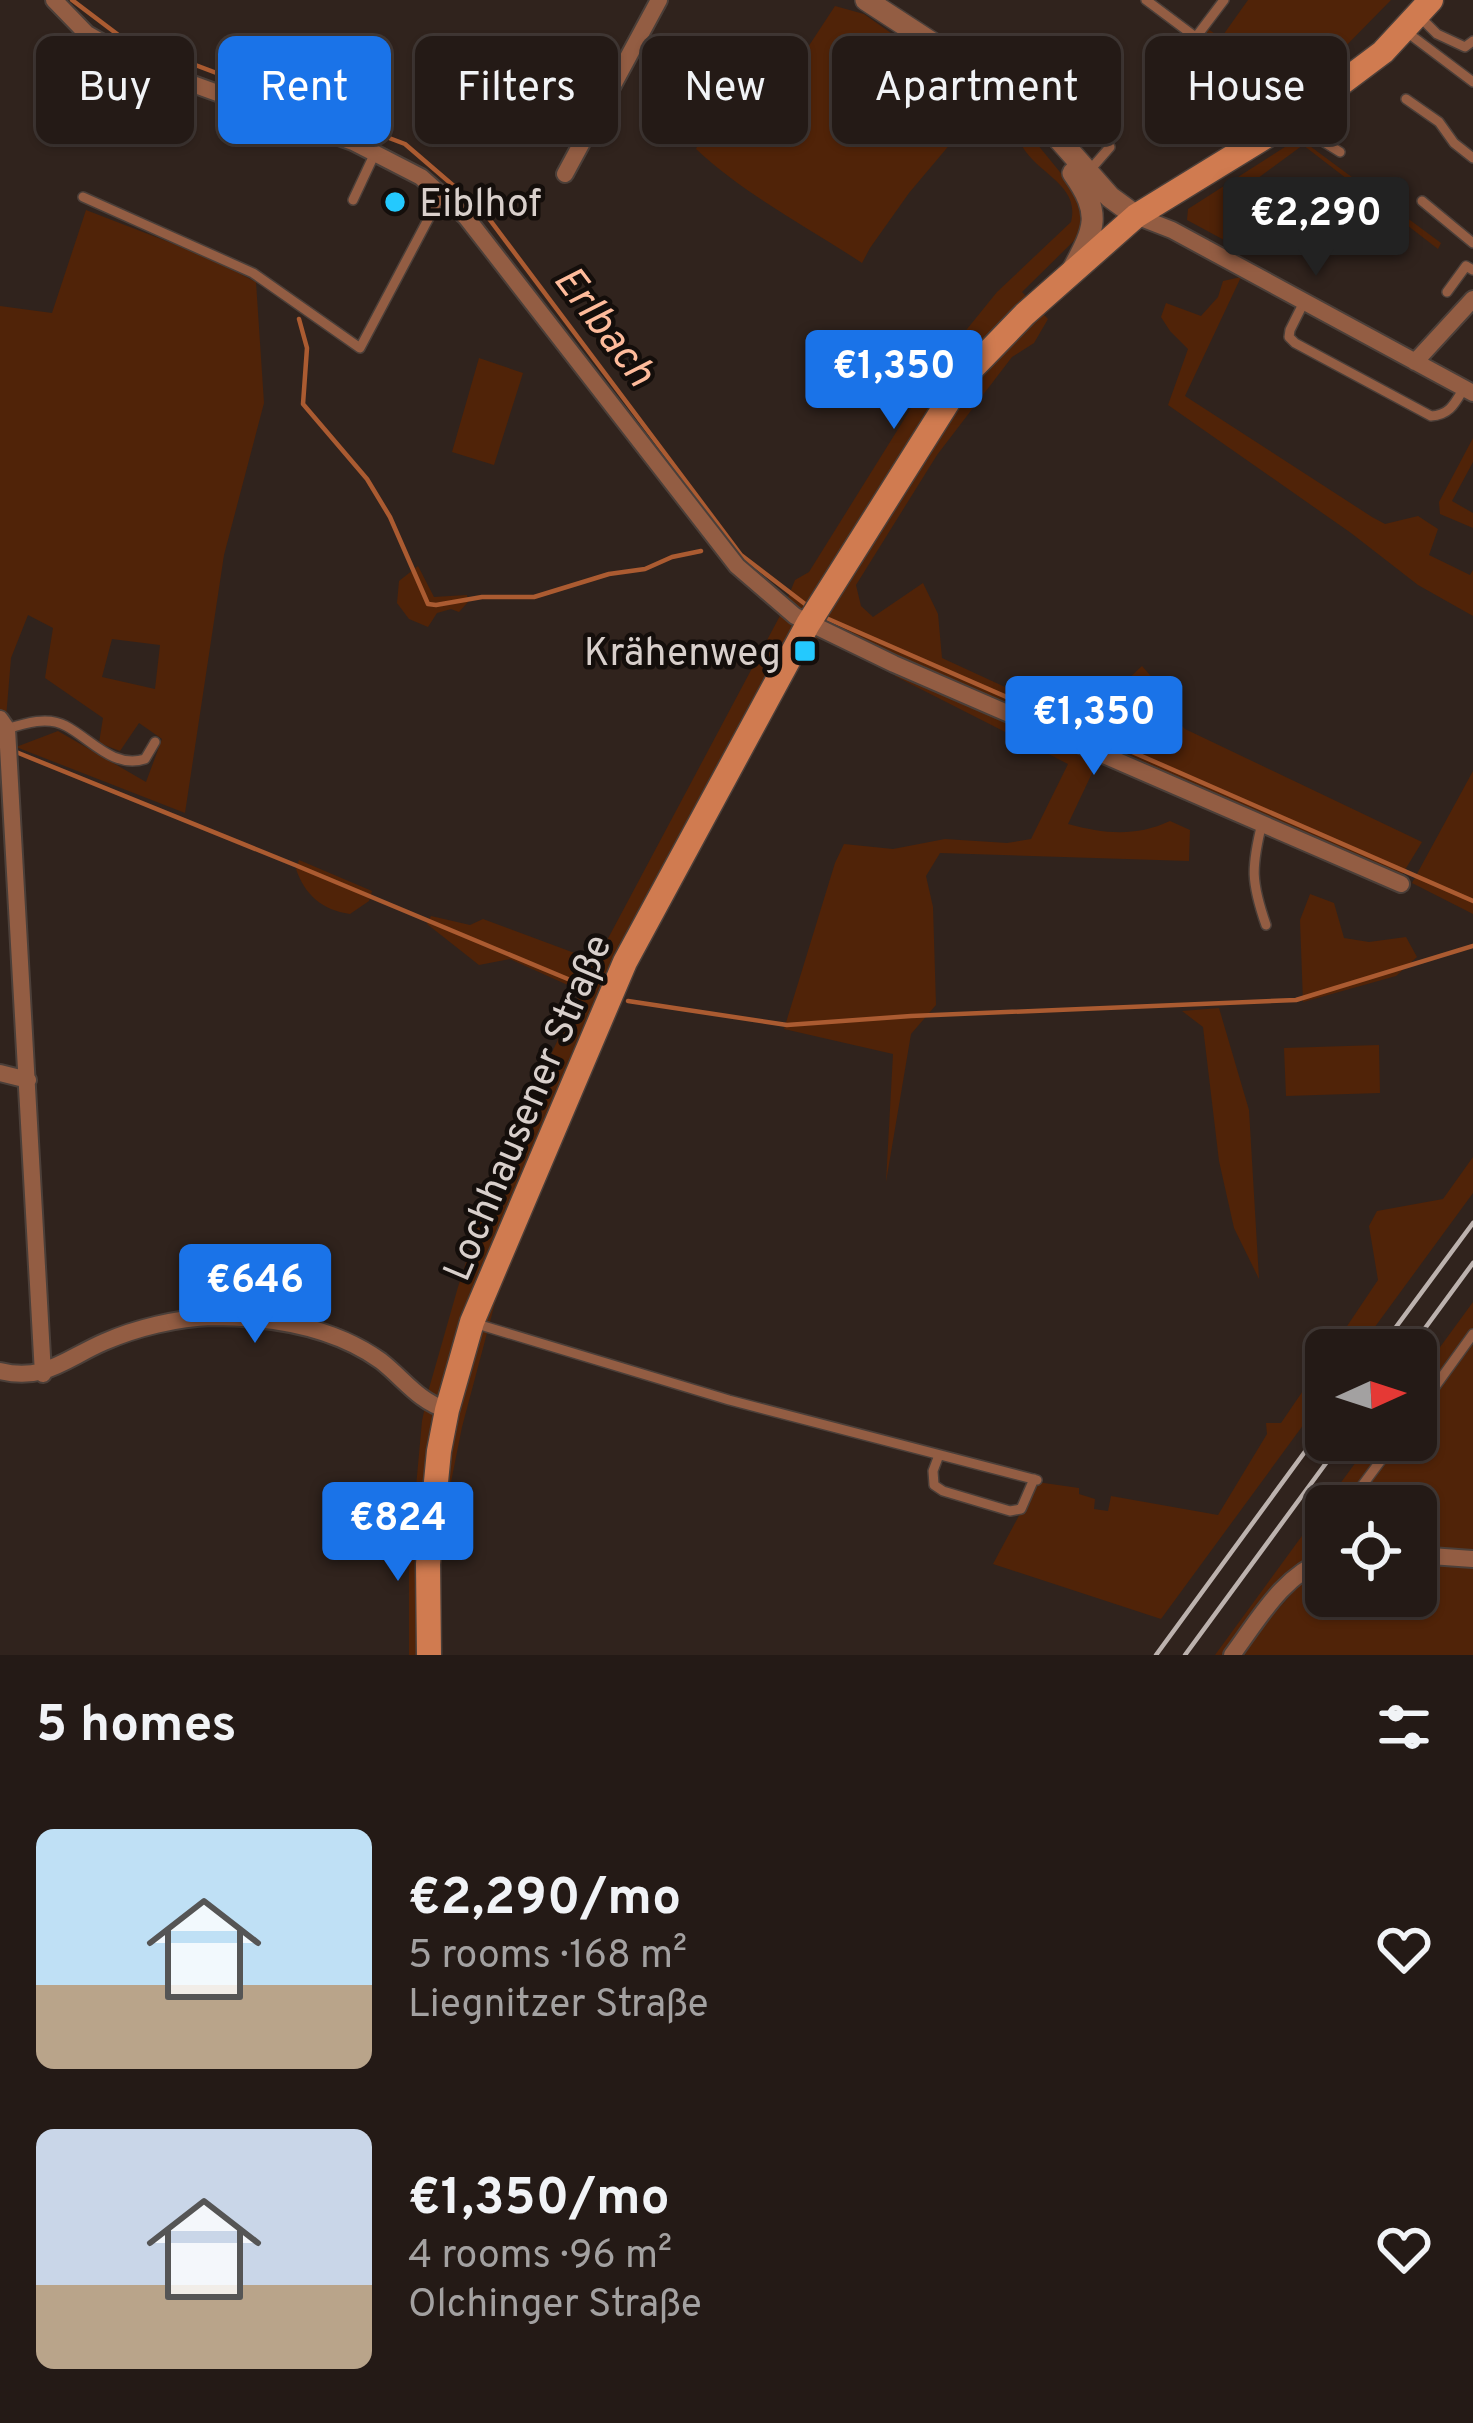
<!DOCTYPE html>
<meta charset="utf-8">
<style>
:root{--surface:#241a16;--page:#2c231f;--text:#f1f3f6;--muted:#a3a1a1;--line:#413835;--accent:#1a73e8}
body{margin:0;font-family:Overpass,sans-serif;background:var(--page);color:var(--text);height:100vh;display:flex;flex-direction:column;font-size:45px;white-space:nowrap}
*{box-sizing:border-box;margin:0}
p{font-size:39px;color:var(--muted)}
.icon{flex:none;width:66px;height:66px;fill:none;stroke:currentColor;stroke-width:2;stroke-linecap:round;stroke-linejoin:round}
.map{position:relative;height:1655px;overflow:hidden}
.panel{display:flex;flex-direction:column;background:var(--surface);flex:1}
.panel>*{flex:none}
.banner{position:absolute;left:36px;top:36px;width:1401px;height:108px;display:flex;gap:24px}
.needle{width:78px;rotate:87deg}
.tools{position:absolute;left:1305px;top:1329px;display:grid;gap:24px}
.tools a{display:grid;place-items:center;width:132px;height:132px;border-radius:18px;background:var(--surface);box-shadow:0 3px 9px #0004,0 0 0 3px var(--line);font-size:60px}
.price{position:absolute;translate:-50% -102px;padding:0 27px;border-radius:12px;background:var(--accent);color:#fff;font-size:39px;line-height:78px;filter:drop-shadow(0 3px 6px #0008)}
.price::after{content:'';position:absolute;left:50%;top:72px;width:36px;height:27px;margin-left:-18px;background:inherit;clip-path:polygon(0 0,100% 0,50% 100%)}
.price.selected{background:#222;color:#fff}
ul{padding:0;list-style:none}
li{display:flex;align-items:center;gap:36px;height:300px;padding:0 36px}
li span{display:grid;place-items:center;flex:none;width:336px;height:240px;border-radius:18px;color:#555}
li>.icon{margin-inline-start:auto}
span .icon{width:144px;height:144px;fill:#fffc;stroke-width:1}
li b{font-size:51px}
h2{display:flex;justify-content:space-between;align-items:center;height:144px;padding:0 36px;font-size:51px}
.pill{padding:0 42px;border-radius:18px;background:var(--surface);box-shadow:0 3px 9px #0004,0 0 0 3px var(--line);font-size:42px;line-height:108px}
.pill.selected{background:var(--accent);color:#fff}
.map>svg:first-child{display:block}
.green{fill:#502308;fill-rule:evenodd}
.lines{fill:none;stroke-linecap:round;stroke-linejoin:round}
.stream{stroke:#ab5b31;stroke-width:4.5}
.service-casing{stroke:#4b3f39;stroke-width:12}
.minor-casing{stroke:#4b3f39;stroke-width:20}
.tertiary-casing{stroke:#4b3f39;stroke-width:24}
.secondary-casing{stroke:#4b3f39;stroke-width:27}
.service{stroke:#935d43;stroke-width:9}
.minor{stroke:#935d43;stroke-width:16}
.tertiary{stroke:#935d43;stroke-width:21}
.secondary{stroke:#d07b50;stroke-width:24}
.rail{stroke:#bcb2ae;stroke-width:4.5}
.poi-dot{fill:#24c9fe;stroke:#140e0b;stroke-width:4.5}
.labels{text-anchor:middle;stroke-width:9;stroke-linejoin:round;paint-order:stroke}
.poi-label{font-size:39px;fill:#d8cfcb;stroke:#140e0b;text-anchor:start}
.street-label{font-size:39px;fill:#d8cfcb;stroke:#140e0b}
.water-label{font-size:42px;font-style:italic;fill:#febb9b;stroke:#140e0b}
</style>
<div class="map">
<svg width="1473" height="1655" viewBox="0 0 1473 1655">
<rect width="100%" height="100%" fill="#30231d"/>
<path class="green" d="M 1248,0 L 1391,0 L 1338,54 L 1273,94 L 1201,40 L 1208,29 L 1221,38 Z
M 835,6 L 864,14 L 980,96 L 978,111 L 909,193 L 870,248 L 862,263 C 806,226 745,195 696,149 L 718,102 L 739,122 L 793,70 Z
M 1224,60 L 1247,78 L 1183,125 L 1172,116 Z
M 1016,118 L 1081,198 L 1086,229 L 1022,292 L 1048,319 L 1034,343 L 1012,357 L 937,455 L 856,585 L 861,606 L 873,617 L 923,583 L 938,614 L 942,658 L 1066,715 L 1092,713 L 1142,666 L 1156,682 L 1157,700 L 1185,729 L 1422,842 L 1400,878 L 1103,750 L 1068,824 C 1105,834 1135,837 1170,821 L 1190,830 L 1189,861 L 940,853 L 926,876 L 933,907 L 936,1005 L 911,1034 L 886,1182 L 893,1054 L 784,1029 L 835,863 L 844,844 L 893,849 L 945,839 L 1007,843 L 1031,839 L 1068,764 L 895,676 L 894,664 L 824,625 L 818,638 L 809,644 L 635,969 L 495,1303 L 462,1427 L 450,1487 L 441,1567 L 440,1655 L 409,1655 L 409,1564 L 422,1421 L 428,1392 L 458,1287 L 493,1177 L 581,991 L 510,959 L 479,965 L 427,924 L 431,916 L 470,925 L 483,919 L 596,961 L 782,612 L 795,580 L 809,572 L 938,365 L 997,292 L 1071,222 C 1080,185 1040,176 1022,146 C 1017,138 1017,128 1016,118 Z
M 1299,138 L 1441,243 L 1438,249 L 1303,145 L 1231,198 L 1239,226 L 1237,247 L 1187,220 L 1188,209 Z
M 86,210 L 205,256 L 256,282 L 264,403 L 224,555 L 185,813 L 16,747 L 58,731 L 146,782 L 162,739 L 139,723 L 120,751 L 99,743 L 103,718 L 45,678 L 53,628 L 28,615 L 11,658 L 6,718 L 0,711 L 0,306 L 52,313 ZM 112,639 L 160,645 L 155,689 L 102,677 Z
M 1241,277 L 1185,396 L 1372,517 L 1385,524 L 1418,516 L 1438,529 L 1429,555 L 1470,575 L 1473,570 L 1473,616 L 1418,585 L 1351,533 L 1168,405 L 1188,349 L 1170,331 L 1161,317 L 1166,303 L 1201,316 L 1218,297 L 1223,281 Z
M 479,358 L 523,373 L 494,465 L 452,452 Z
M 1473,438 L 1473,462 L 1452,501 L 1473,513 L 1473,528 L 1440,514 L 1439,502 Z
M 418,566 L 434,597 L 467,595 L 468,602 L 459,612 L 451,609 L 437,613 L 428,627 L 409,619 L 397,603 L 399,581 Z
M 1473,771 L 1473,914 L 1412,883 Z
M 299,860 L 372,891 L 369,901 L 350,914 C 322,910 305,895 296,869 Z
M 1310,894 L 1334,903 L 1344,938 L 1369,942 L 1406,937 L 1417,957 L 1396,976 L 1303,1002 L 1300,920 Z
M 1219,1008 L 1249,1110 L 1259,1279 L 1234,1228 L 1219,1161 L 1203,1027 L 1182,1011 Z
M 1379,1045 L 1380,1093 L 1286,1096 L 1284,1048 Z
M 1473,1157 L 1473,1193 L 1358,1350 L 1331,1350 L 1378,1280 L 1369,1226 L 1377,1211 L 1443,1199 Z
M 1473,1302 L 1473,1328 L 1416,1407 L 1416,1380 Z
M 1473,1342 L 1473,1551 L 1416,1547 L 1416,1506 L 1353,1506 L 1401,1440 L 1416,1440 L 1416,1420 Z
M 1326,1357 L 1326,1394 L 1161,1619 L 993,1564 L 1037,1482 L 1079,1488 L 1079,1494 L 1095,1499 L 1094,1509 L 1108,1511 L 1111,1496 L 1218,1515 L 1267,1434 L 1266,1423 L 1281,1423 Z
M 1372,1440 L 1392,1440 L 1345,1506 L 1326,1506 L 1326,1532 L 1278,1589 L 1229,1655 L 1215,1655 Z
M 1416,1562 L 1473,1567 L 1473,1655 L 1243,1655 L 1269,1619 L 1306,1578 L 1326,1570 L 1326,1596 L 1416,1596 Z"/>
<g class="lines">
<path class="stream" d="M 72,0 L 121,37 L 405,144 L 484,212 L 741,555 L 805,604
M 299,319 L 307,348 L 303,404 L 367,479 L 390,517 L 428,604 L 436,605 L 482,597 L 534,597 L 609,574 L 645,569 L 672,557 L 701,551
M 826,618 L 1473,901
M 16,752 L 295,865 L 575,982
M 628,1001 L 787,1025 L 911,1016 L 1296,1000 L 1473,946"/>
<defs>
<path id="service" d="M 1146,0 L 1241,71
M 1421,18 L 1437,34 L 1465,47 L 1473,41
M 1404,30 L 1473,82
M 1196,37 L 1224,0
M 1406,99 L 1439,122 L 1454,143 L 1473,158
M 1027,109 L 1046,88 L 1110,147 L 1090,170
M 1295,124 L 1340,152
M 83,197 L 253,273 L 360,348 L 441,195
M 353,200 L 375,153
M 1422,201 L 1473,243
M 1447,292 L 1466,266 L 1473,270
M 1304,302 L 1290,330 L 1289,337 L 1295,343 L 1431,416 C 1450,415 1455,403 1464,388
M 7,729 C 25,723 48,716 66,726 C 91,739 113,769 145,759 L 155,742
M 1262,823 C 1251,868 1251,882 1266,925
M 477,1324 L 729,1400 L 1037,1480
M 1416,1413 L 1473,1334
M 939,1455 L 933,1471 L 934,1485 L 943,1491 L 1010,1511 L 1021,1509 L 1034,1479
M 1347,1506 L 1396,1440
M 1309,1565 L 1326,1535"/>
<path id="minor" d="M 54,0 L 87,34 L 143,66 L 353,142 L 421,177 L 466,217 L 737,566 L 795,616 L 894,664 L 1401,884
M 565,174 L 659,0
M 1136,216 L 1172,230 L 1473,393
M 1415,362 L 1473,299
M 0,719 L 7,729 L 43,1374
M 0,1073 L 28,1080
M 0,1371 C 44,1382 65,1359 104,1342 C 136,1328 177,1318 212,1317 C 271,1317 332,1326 381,1361 C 404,1379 418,1401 447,1410
M 1416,1555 L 1473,1559
M 1232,1655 C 1259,1619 1282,1576 1326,1559"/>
<path id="tertiary" d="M 866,0 L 1003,89 L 1049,128 L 1110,197 L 1136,216
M 1073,173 C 1102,214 1095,228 1073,269"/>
<path id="secondary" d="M 429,1655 L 428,1564 L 439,1451 L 447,1410 L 472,1322 L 625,962 L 808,624 L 963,378 L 1025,314 L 1136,216 L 1291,121 L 1383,52 L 1431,0"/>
</defs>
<use href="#service" class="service-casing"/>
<use href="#minor" class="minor-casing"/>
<use href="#tertiary" class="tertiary-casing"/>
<use href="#secondary" class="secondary-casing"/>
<use href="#service" class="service"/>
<use href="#minor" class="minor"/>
<use href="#tertiary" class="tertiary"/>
<use href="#secondary" class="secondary"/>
<path class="rail" d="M 1379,1350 L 1473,1223
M 1409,1350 L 1473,1263
M 1156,1655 L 1326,1423
M 1185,1655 L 1343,1440"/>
</g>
<g class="poi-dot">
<circle cx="395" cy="202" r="12"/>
<rect x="793" y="639" width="24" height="24" rx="6"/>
</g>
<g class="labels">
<g class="poi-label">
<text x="419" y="216">Eiblhof</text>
<text x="781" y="665" text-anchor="end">Krähenweg</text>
</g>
<g class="street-label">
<text transform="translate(526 1107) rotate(-67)" y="14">Lochhausener Straße</text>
</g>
<g class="water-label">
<text transform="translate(606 325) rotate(53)" y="15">Erlbach</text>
</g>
</g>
</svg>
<div class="tools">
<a><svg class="needle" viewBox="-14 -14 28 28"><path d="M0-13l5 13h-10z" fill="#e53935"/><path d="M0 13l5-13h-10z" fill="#a3a1a1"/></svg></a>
<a><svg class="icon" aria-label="locate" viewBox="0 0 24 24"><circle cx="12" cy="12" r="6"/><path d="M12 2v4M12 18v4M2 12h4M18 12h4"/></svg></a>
</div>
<b class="price selected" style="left:1316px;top:279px">€2,290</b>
<b class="price" style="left:894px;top:432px">€1,350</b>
<b class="price" style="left:1094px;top:778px">€1,350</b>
<b class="price" style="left:255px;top:1346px">€646</b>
<b class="price" style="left:398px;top:1584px">€824</b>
<div class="banner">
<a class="pill">Buy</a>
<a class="pill selected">Rent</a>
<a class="pill">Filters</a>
<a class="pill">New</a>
<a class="pill">Apartment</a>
<a class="pill">House</a>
</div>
</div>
<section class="panel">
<h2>5 homes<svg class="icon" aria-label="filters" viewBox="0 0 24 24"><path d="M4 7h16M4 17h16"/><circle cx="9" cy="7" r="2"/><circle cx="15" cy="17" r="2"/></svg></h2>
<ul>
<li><span style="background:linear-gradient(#bfe0f5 65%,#b9a48a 0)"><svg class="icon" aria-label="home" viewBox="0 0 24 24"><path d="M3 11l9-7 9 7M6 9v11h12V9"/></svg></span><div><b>€2,290/mo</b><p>5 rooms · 168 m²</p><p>Liegnitzer Straße</p></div><svg class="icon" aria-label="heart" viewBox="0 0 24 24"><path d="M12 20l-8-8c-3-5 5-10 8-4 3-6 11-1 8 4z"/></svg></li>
<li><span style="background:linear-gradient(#c9d6e8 65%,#b9a48a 0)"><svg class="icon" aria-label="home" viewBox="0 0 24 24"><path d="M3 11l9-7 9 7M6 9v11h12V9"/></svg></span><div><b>€1,350/mo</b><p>4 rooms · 96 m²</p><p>Olchinger Straße</p></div><svg class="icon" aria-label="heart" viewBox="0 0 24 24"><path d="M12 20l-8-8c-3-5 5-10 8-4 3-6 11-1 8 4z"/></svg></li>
</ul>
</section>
